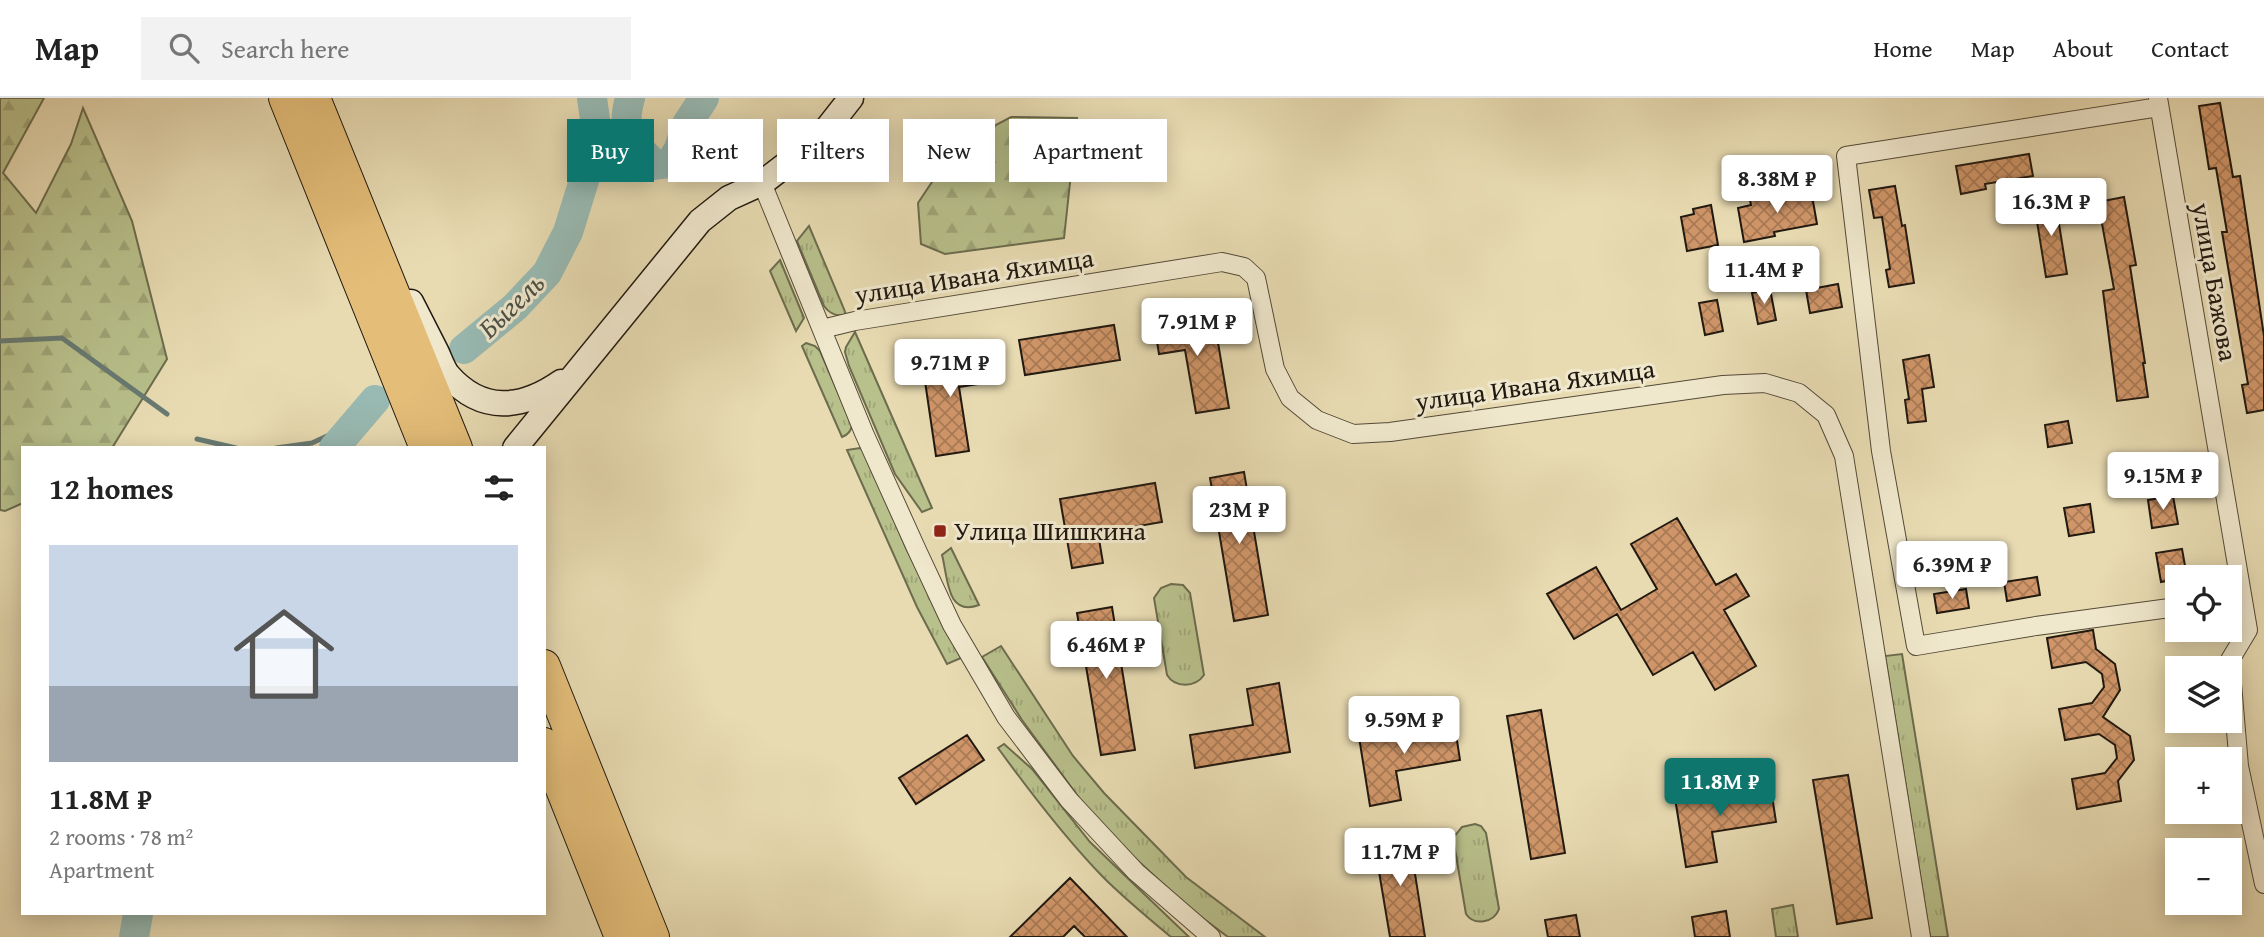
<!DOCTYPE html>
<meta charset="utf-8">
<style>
:root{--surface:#fff;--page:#f2f2f2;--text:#222;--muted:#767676;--line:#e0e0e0;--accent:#0f766e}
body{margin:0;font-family:"Gentium Book Plus",serif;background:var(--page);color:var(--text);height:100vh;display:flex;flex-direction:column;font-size:26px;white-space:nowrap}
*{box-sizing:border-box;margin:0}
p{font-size:23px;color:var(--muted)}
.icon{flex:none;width:38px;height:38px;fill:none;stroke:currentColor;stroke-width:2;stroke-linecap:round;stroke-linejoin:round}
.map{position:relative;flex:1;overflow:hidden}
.sheet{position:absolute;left:21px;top:348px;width:525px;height:469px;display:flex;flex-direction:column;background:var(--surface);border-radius:0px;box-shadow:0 4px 18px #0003}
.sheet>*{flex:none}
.hud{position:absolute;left:567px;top:21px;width:665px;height:63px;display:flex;gap:14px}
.fabs{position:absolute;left:2165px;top:467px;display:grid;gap:14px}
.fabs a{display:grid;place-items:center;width:77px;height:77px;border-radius:0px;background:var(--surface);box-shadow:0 4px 18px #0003;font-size:35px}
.price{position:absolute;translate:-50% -60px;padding:0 16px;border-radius:7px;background:#fff;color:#222;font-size:23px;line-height:46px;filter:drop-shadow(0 2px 4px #0008)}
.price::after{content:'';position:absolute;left:50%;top:42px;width:21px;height:16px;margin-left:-10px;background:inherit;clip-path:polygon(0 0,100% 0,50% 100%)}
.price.current{background:var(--accent);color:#fff}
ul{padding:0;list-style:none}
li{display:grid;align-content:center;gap:14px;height:371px;padding:0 28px}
li span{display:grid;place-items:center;height:217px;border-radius:0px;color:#555}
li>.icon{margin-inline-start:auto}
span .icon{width:126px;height:126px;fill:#fffc;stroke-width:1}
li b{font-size:30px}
h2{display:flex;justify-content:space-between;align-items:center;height:84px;padding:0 28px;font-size:30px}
.chip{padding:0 24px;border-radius:0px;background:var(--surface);box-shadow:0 4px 18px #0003;font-size:24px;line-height:63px}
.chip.current{background:var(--accent);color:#fff}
header{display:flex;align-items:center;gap:42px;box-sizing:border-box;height:98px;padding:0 35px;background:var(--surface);border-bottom:2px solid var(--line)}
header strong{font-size:33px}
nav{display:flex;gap:38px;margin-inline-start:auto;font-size:24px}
.search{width:490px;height:63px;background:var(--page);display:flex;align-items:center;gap:18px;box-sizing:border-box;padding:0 24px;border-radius:0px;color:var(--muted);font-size:26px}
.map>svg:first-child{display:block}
.grass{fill:url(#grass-tufts);stroke:#6c6c4e;stroke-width:2}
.forest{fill:url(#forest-firs);stroke:#6c6c4e;stroke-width:2}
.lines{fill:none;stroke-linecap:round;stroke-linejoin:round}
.stream{stroke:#687a72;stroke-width:5}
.river{stroke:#98bab3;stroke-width:30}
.building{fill:url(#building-cross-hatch);stroke:#211910;stroke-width:2}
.street-casing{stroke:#534a38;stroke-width:20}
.secondary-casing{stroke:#211910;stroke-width:27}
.highway-casing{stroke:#211910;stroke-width:34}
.street{stroke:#f0e8cd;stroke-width:18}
.secondary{stroke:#f0e8cd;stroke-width:24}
.highway{stroke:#e4be79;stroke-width:32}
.poi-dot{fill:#8f2418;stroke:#f0e8cd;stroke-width:2.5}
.labels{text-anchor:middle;stroke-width:6;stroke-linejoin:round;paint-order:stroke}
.street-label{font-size:26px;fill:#211910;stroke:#f0e8cd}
.poi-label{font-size:26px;fill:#211910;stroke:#f0e8cd;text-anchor:start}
.water-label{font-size:28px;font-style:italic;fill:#4b5149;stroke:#f0e8cd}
</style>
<header>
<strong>Map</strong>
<div class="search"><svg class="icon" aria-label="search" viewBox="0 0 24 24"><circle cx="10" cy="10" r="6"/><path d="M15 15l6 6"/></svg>Search here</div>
<nav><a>Home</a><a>Map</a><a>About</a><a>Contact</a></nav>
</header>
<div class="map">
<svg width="2264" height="839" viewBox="0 0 2264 839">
<defs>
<pattern id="grass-tufts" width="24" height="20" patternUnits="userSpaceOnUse" patternTransform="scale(1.75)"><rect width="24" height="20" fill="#b8c08b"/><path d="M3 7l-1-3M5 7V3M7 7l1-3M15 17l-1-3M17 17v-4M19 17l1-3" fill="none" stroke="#9ea477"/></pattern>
<pattern id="forest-firs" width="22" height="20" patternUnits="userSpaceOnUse" patternTransform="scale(1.75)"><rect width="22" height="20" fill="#b8c08b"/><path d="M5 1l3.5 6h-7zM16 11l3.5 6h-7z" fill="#9ea477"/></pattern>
<pattern id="building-cross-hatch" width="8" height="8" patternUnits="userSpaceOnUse" patternTransform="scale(1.75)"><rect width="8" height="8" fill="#d09669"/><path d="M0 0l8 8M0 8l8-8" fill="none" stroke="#a87a55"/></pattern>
</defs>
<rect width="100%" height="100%" fill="#e8dbb2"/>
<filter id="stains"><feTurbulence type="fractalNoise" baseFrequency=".00286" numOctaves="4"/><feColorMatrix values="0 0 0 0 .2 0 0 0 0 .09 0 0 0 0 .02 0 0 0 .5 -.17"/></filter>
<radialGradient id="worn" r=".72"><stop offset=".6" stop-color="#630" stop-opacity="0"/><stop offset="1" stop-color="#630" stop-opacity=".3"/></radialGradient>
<path class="grass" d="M 809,128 L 844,211 L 846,217 C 837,219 829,215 824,208 L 797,143 Z
M 780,162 L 804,220 L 796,233 L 770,173 Z
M 855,234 L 932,410 L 922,414 L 895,376 L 849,268 L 845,254 L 846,249 Z
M 806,245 L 815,248 L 820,253 L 852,327 C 851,333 848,337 842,339 L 802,248 Z
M 860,350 L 865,354 L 906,450 L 961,560 L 947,566 L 917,509 L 847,352 Z
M 951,450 L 979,507 C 946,519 948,479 942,457 Z
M 1171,486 L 1183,487 L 1190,495 L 1204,577 C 1195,590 1175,590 1167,577 L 1154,500 L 1161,490 Z
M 1001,548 L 1073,658 L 1104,695 L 1186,779 L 1265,839 L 1228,839 L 1188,809 L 1134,759 L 1083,705 L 1022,622 L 982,559 Z
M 1902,556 L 1948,839 L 1930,839 L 1885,558 Z
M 1004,646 L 1032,671 L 1090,744 L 1189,839 L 1171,839 C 1148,820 1124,800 1103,779 C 1064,739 1030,694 998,650 Z
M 1475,726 L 1481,728 L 1486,735 L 1499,811 C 1494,825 1474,828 1466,816 L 1453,740 L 1462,729 Z
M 1793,807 L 1798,839 L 1776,839 L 1772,811 Z"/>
<path class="forest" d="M 0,0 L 44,0 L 3,75 L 36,115 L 71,46 L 83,10 L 132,123 L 167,261 L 112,350 L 23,350 L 23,405 L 5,413 L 0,412 Z
M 1011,19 L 1077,20 L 1064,140 L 945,156 L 921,146 L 918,105 L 956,48 Z"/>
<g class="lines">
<path class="stream" d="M 0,243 L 62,240 L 167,316
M 197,341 L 236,350
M 276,350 L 312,345 L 355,325"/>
<path class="river" d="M 630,0 C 620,36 631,42 655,67 L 670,65 L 679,51 L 687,26 L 704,0
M 464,251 L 515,209 L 547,175 L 568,134 L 596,44 L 596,28 L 592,0
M 334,350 L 375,302
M 134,839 L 138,816"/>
</g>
<path class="building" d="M 2220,5 L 2233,79 L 2240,78 L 2264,238 L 2264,312 L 2247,315 L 2242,287 L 2248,286 L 2222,134 L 2227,134 L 2216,70 L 2209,71 L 2199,8 Z
M 2029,56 L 2033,78 L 1985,86 L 1986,91 L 1961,96 L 1956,68 Z
M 1895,88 L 1902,128 L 1905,127 L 1914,185 L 1889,189 L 1886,172 L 1890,171 L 1882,119 L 1874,120 L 1869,92 Z
M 1811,92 L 1817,126 L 1774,134 L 1775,138 L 1744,144 L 1738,110 L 1751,107 L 1750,102 Z
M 2124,99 L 2136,167 L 2130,168 L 2145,265 L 2143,265 L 2148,299 L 2117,303 L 2103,193 L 2114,191 L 2098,104 Z
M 2055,101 L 2067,176 L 2046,179 L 2034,105 Z
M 1711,107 L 1718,147 L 1687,153 L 1681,119 L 1694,116 L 1693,111 Z
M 1838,186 L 1842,209 L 1810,215 L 1806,192 Z
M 1770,191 L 1776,222 L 1758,226 L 1752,195 Z
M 1717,202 L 1723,233 L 1705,237 L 1699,205 Z
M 1213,215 L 1229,310 L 1196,315 L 1185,252 L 1159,256 L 1154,225 Z
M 1114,227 L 1120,262 L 1025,277 L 1019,242 Z
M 981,254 L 985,285 L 959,289 L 969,353 L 936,358 L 922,263 Z
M 1929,257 L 1934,289 L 1922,291 L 1926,323 L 1908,325 L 1905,302 L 1909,301 L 1903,262 Z
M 2068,323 L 2072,345 L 2048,349 L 2045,327 Z
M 1244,374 L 1268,517 L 1234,523 L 1210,380 Z
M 1155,385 L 1162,424 L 1098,435 L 1103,465 L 1072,470 L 1060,401 Z
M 2173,398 L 2178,426 L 2152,430 L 2148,402 Z
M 2090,406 L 2094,434 L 2069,438 L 2064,410 Z
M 1677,420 L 1716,487 L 1736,476 L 1749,498 L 1724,512 L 1756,568 L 1715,592 L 1693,554 L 1653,577 L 1617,516 L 1574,541 L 1547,496 L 1596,469 L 1621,512 L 1657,491 L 1631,446 Z
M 2182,451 L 2187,479 L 2161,484 L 2156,455 Z
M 2037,479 L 2040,497 L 2007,503 L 2004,484 Z
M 1966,491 L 1969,510 L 1937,515 L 1934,496 Z
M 1112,509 L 1135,652 L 1101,657 L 1077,515 Z
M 2093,532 L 2096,551 L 2115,566 L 2120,592 L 2103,619 L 2130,638 L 2134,662 L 2118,683 L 2121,703 L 2077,711 L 2072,681 L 2105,675 L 2117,660 L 2115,647 L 2099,636 L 2065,642 L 2059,611 L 2092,605 L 2104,589 L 2102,576 L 2086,564 L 2052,570 L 2047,540 Z
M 1279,585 L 1290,654 L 1195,670 L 1190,637 L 1253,627 L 1247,591 Z
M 1541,612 L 1565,755 L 1531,761 L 1507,618 Z
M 1454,623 L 1460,662 L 1396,673 L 1401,702 L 1370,708 L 1359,639 Z
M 967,637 L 984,662 L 916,706 L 899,680 Z
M 1848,677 L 1872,820 L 1837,826 L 1813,682 Z
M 1770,684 L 1776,724 L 1712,734 L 1717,764 L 1686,769 L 1675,700 Z
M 1409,738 L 1425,839 L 1390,839 L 1374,744 Z
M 1070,780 L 1127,839 L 1085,839 L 1074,828 L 1063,839 L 1010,839 Z
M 1726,813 L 1730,839 L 1695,839 L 1692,819 Z
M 1576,817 L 1580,839 L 1548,839 L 1545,822 Z"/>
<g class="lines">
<defs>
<path id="street" d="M 2158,0 L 2248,532 L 2230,562 L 2239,668 L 2264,786
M 2159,9 L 1846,58 L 1881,353 L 1916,548 L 2036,528 L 2177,509
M 762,85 L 864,335 L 916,450 L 952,527 L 1006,619 L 1069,702 L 1136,774 L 1211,839
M 822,231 L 855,223 L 1222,164 L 1244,169 L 1256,180 L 1275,271 L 1290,300 L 1317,322 L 1353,336 L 1390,334 L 1723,287 L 1765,285 L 1799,295 L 1826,317 L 1844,358 L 1921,839"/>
<path id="secondary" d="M 411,204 C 419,220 428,237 436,253 C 440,261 443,271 448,277 C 482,316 522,311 561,284
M 515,350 L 700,123 L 729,100 L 762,85 L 818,42 L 851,0"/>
<path id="highway" d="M 285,0 L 426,350
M 314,0 L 456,350
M 544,568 L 653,839
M 544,646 L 621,839"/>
</defs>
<use href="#street" class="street-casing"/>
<use href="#secondary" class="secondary-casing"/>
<use href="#highway" class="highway-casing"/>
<use href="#street" class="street"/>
<use href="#secondary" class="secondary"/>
<use href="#highway" class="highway"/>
</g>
<rect class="poi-dot" x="933" y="426" width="14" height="14" rx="3.5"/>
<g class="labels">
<g class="street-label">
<text transform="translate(974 178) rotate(-9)" y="9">улица Ивана Яхимца</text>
<text transform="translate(2215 184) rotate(80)" y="9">улица Бажова</text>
<text transform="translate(1535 287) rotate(-8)" y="9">улица Ивана Яхимца</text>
</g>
<g class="poi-label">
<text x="954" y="442">Улица Шишкина</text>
</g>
<g class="water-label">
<text transform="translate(511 207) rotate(-44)" y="10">Быгель</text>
</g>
</g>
<rect width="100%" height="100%" filter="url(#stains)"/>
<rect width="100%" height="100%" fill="url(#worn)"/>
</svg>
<div class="fabs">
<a><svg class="icon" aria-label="locate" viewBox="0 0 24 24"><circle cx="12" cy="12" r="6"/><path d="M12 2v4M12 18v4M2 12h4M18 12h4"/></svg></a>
<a><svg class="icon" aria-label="layers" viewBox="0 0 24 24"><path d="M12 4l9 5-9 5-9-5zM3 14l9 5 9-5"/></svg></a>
<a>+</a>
<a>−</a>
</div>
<b class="price" style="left:1777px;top:117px">8.38M ₽</b>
<b class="price" style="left:2051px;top:140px">16.3M ₽</b>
<b class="price" style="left:1764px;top:208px">11.4M ₽</b>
<b class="price" style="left:1197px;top:260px">7.91M ₽</b>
<b class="price" style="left:950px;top:301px">9.71M ₽</b>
<b class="price" style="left:2163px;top:414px">9.15M ₽</b>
<b class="price" style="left:1239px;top:448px">23M ₽</b>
<b class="price" style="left:1952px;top:503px">6.39M ₽</b>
<b class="price" style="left:1106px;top:583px">6.46M ₽</b>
<b class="price" style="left:1404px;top:658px">9.59M ₽</b>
<b class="price current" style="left:1720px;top:720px">11.8M ₽</b>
<b class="price" style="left:1400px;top:790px">11.7M ₽</b>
<div class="hud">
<a class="chip current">Buy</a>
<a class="chip">Rent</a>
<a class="chip">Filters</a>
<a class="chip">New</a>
<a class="chip">Apartment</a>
</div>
<section class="sheet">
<h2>12 homes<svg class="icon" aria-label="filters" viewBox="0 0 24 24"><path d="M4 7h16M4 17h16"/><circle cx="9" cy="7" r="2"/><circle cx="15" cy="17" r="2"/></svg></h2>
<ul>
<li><span style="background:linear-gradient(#c9d6e8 65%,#9aa5b1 0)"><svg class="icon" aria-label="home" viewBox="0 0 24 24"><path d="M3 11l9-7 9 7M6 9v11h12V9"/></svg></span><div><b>11.8M ₽</b><p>2 rooms · 78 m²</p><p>Apartment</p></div></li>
</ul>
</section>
</div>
